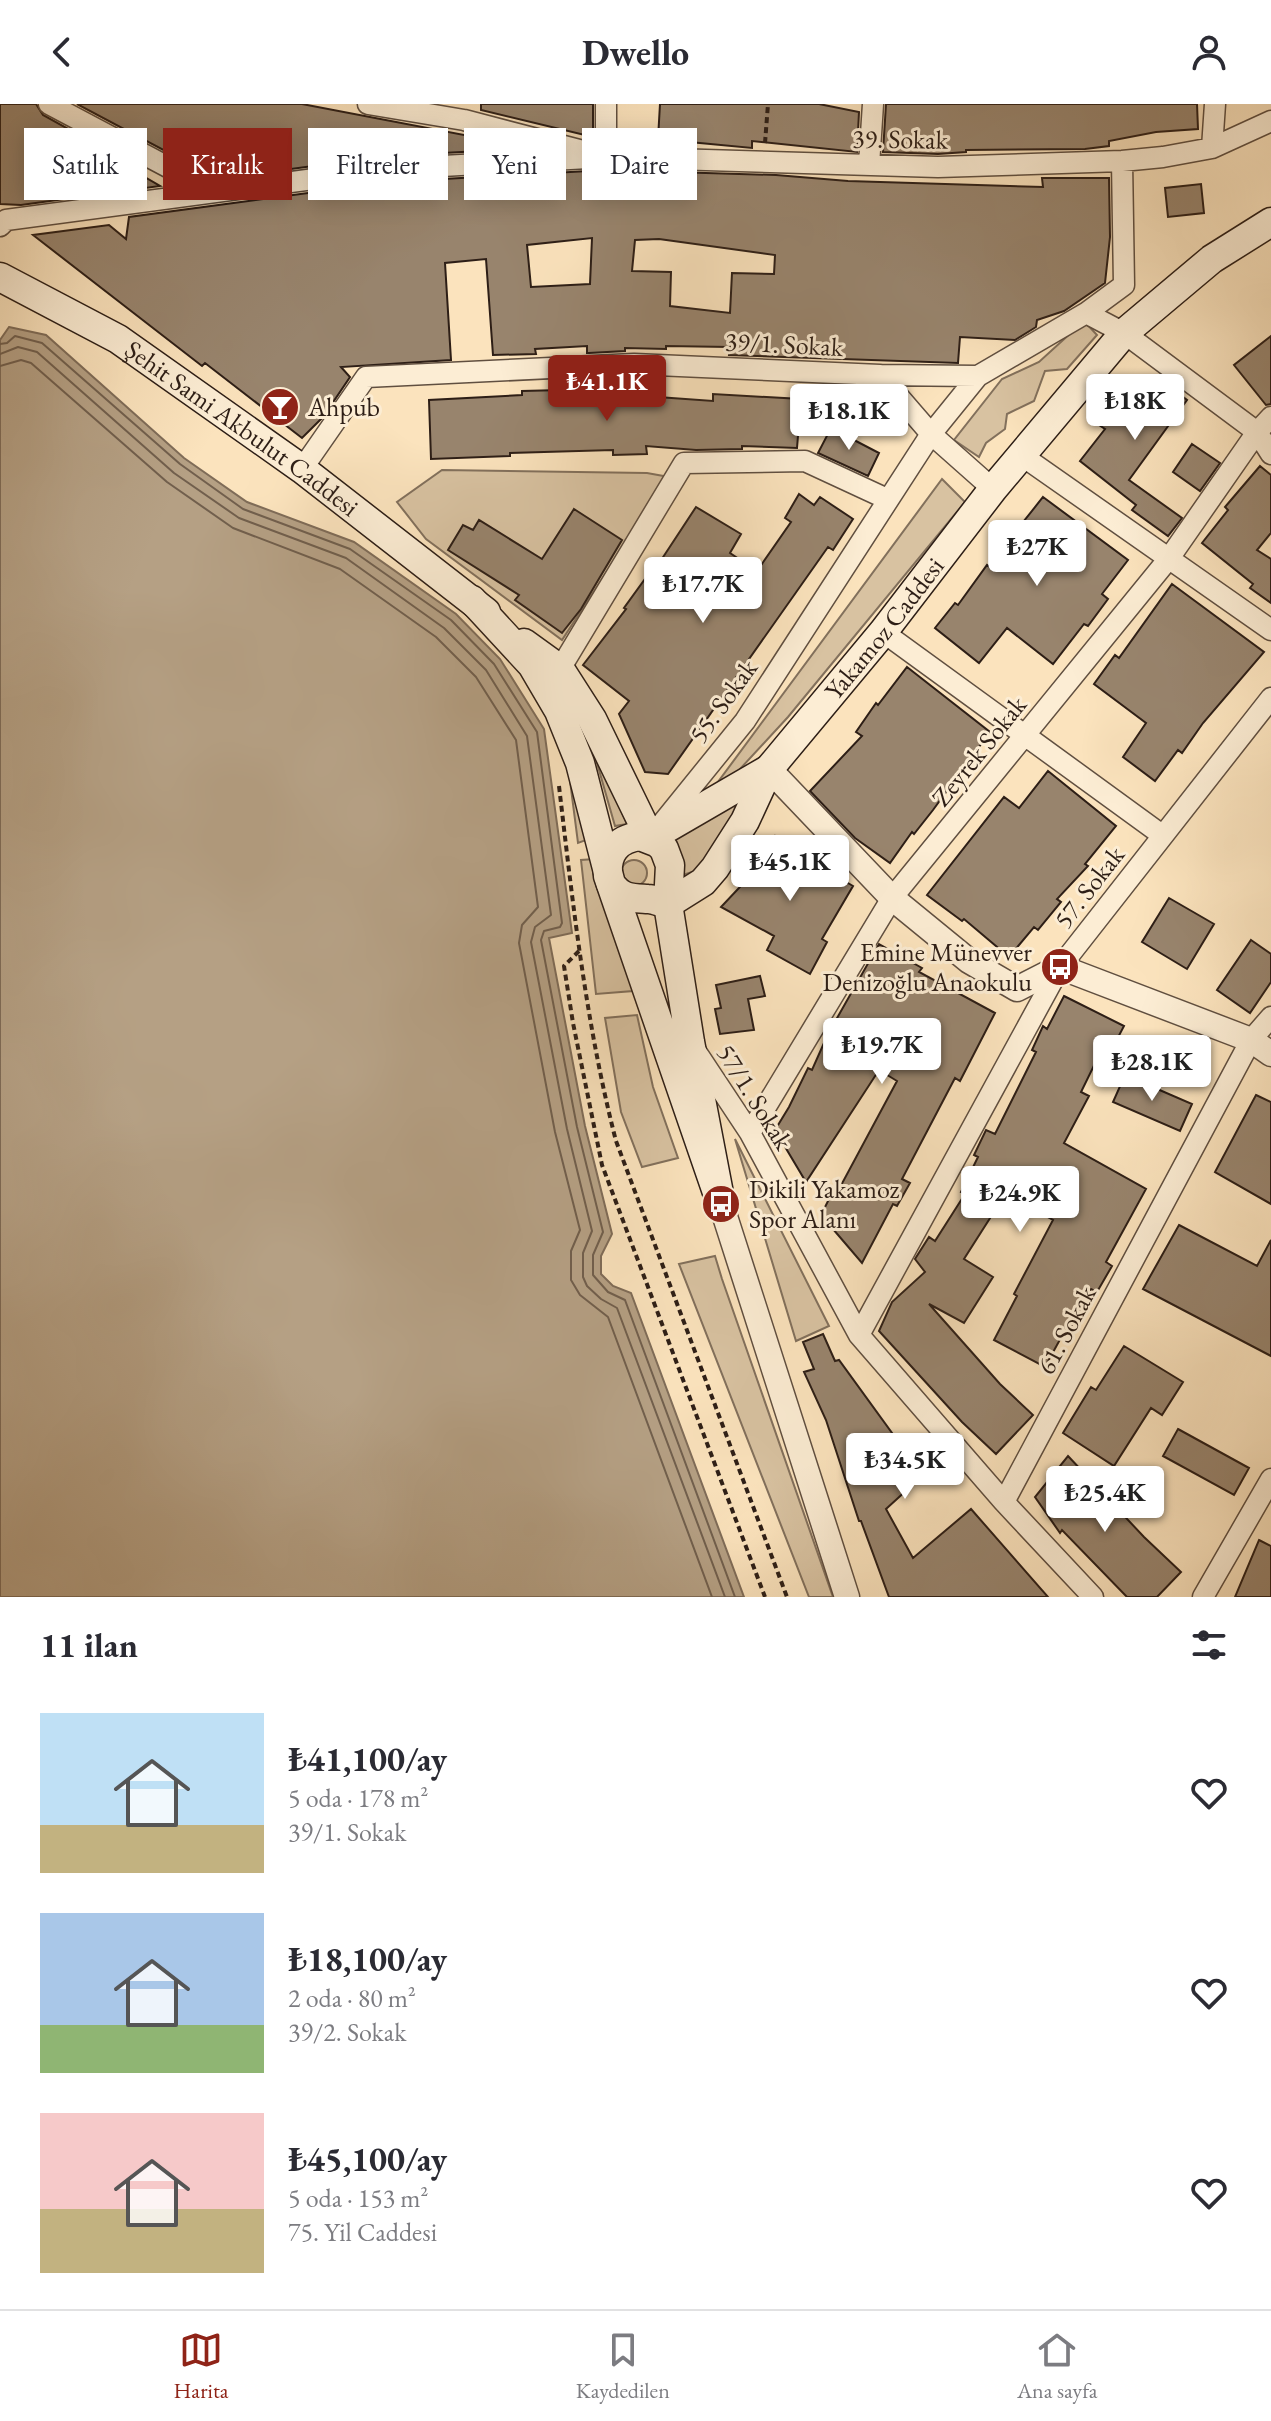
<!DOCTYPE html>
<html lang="tr">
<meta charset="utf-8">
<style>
:root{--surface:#fff;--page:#f2f2f3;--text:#2b2b33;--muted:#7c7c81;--line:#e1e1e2;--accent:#8f2418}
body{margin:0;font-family:"EB Garamond",serif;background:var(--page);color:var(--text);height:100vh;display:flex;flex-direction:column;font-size:30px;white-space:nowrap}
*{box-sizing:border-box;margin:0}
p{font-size:26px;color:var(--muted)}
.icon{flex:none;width:44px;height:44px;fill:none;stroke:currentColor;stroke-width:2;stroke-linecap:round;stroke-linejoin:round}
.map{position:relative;height:1493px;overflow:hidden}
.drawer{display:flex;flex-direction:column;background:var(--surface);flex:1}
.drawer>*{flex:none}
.top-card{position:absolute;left:24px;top:24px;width:800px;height:72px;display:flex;gap:16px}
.price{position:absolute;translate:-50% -68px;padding:0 18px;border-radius:8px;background:#fff;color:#222;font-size:26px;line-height:52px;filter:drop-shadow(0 2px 4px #0008)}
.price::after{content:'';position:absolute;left:50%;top:48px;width:24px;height:18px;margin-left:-12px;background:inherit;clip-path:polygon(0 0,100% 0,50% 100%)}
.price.on{background:var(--accent);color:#fff}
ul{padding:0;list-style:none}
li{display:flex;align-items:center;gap:24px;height:200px;padding:0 40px}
li span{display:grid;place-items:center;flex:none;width:224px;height:160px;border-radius:0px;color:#555}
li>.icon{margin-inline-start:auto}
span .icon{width:96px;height:96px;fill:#fffc;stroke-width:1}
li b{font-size:34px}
h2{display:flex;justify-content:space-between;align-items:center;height:96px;padding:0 40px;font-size:34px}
.pill{padding:0 28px;border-radius:0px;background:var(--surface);box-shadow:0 4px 20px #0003;font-size:28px;line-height:72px}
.pill.on{background:var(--accent);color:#fff}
header{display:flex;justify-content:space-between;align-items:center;height:104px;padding:0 40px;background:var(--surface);font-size:36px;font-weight:700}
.menu{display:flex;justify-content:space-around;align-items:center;height:112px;border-top:2px solid var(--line);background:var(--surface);font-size:22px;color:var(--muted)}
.menu a{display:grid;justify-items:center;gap:4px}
.menu .on{color:var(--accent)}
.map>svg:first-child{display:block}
.green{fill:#d8c2a1;stroke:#82705c;stroke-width:2}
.water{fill:#b5a084;stroke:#7f6c58;stroke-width:2}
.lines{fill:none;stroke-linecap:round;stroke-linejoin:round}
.shore{stroke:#715f4d;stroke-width:2}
.building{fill:#98846d;stroke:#2d1e16;stroke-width:2;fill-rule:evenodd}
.minor-casing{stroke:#604f40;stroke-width:23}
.tertiary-casing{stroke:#604f40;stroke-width:27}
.secondary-casing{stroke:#2d1e16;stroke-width:31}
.path{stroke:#2d1e16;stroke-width:4;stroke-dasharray:6 4;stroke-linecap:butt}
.minor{stroke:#fcedd4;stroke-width:20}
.tertiary{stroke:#fcedd4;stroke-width:24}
.secondary{stroke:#fcedd4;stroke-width:28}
.labels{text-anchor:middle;stroke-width:6;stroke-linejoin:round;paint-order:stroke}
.street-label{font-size:26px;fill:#2d1e16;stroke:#fcedd4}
.poi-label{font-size:26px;fill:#2d1e16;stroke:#fcedd4;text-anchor:start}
</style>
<header><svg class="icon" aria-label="back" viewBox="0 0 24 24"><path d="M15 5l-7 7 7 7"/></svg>Dwello<svg class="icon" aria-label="person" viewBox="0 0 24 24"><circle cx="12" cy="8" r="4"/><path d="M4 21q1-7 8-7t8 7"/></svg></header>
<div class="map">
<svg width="1271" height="1493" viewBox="0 0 1271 1493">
<rect width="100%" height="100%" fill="#fbe3bd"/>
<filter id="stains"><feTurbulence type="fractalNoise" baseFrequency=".0025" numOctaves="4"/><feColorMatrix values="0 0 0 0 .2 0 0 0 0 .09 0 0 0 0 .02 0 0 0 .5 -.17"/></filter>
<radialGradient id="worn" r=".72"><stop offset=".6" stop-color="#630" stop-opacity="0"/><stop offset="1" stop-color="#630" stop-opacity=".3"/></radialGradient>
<path class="green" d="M 1084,217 L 1097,231 L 1067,265 L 1045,267 L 1034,297 L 1007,310 L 1005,325 L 986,339 L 979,353 L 954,336 L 1002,275 L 1039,258 Z
M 442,366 L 647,369 L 669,373 L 562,536 L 426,435 L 397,398 Z
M 942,375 L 965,398 L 788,613 L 716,691 L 712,686 Z
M 591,638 L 627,720 L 615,722 Z
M 569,669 L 589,735 L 578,739 Z
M 747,689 L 699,766 L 679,772 L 668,735 Z
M 595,755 L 633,887 L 596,890 L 581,756 Z
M621 769a13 13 0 1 1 26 0a13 13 0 1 1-26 0Z
M 637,911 L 653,983 L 678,1054 L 642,1063 L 621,1008 L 605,914 Z
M 735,1035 L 829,1222 L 796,1237 Z
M 715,1152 L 722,1175 L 833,1493 L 809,1493 L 679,1160 Z"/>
<path class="water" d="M 9,223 L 46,231 L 184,354 L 247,398 L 354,438 L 456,510 L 500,555 L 544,625 L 572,829 L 549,834 L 585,1022 L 612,1130 L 601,1152 L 601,1170 L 613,1182 L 631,1189 L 744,1493 L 0,1493 L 0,236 Z"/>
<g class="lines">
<path class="shore" d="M 0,240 L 7,239 L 15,232 L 42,239 L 180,360 L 243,405 L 350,445 L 451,516 L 494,560 L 537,628 L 562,819 L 560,823 L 544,827 L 541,836 L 577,1023 L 603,1128 L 593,1151 L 593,1171 L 608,1188 L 625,1196 L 735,1493
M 0,250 L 18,243 L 37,248 L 174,369 L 239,414 L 346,454 L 444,524 L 486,566 L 527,632 L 551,811 L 535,823 L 531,838 L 567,1025 L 592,1127 L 583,1149 L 583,1173 L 587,1182 L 601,1195 L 617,1204 L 725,1493
M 0,262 L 21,256 L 31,259 L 167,378 L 233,424 L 340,465 L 436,533 L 476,573 L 516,636 L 538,803 L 522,821 L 519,839 L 555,1028 L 580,1126 L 571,1147 L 571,1176 L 580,1191 L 608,1213 L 712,1493"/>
</g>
<path class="building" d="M 0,0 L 36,0 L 43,11 L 90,37 L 88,40 L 160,82 L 21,101 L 0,100 Z
M 77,0 L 302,0 L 480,34 L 480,47 L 387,52 L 218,75 Z
M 481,0 L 593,0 L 593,33 L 481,6 Z
M 660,0 L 819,0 L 859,8 L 857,48 L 752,37 L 752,44 L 658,35 Z
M 886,0 L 1197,0 L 1198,25 L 1156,28 L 1109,37 L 1109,42 L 1085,45 L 966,46 L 966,48 L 938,50 L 883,48 Z
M 606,66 L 776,71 L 848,77 L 1043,83 L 1042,74 L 1109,74 L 1110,133 L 1105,179 L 1064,207 L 1037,216 L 1036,223 L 1015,236 L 960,233 L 958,259 L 729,251 L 730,243 L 666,242 L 666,245 L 625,244 L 625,247 L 589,249 L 587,249 L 587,242 L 535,245 L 536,250 L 493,251 L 486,155 L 445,159 L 451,256 L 341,263 L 350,273 L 323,313 L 302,334 L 205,259 L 202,262 L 33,131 L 109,121 L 126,135 L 129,113 L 390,78 ZM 592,134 L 590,180 L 531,183 L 527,141 ZM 659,135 L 775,151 L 774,170 L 732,169 L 730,209 L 670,202 L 671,168 L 632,167 L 635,136 Z
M 1201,80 L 1204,109 L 1168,113 L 1165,84 Z
M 1271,232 L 1271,300 L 1266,301 L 1234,261 Z
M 1154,271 L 1187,296 L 1129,376 L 1182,414 L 1168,432 L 1132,406 L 1136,401 L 1080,357 L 1105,325 L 1096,319 L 1129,273 Z
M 644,284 L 644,292 L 713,297 L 713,290 L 801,295 L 797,344 L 742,342 L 742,345 L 696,346 L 646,342 L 647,350 L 613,351 L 613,346 L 510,349 L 510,352 L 431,355 L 429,296 L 522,291 L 522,287 Z
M 831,324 L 879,349 L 868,372 L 818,349 Z
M 1192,340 L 1220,359 L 1200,387 L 1173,368 Z
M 1260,362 L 1271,371 L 1271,429 L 1257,446 L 1271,455 L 1271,499 L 1250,484 L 1253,480 L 1202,439 L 1228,406 L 1225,403 Z
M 799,390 L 814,401 L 820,393 L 853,415 L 833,446 L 828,443 L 668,670 L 645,668 L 619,610 L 629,597 L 583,561 L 626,505 L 624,504 L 650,468 L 652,470 L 696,403 L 741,430 L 730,449 L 757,467 L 791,418 L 785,414 Z
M 1043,393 L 1128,456 L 1102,490 L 1108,495 L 1088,522 L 1084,520 L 1053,560 L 1007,524 L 979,559 L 935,524 L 955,499 L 958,501 L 987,461 L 994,466 L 1028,421 L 1024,417 Z
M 574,405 L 622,436 L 581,505 L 562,529 L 515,496 L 519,491 L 448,446 L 463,421 L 473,426 L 479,416 L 542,455 Z
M 1172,480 L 1264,548 L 1203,619 L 1182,649 L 1178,646 L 1155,677 L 1123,653 L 1146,619 L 1094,580 L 1115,551 L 1119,554 Z
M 907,563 L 990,628 L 933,706 L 914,730 L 912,728 L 890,759 L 855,734 L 810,687 L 862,632 L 856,628 L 876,599 L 878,601 Z
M 1048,667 L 1116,722 L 1085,760 L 1088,762 L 1057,795 L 1061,798 L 1038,826 L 1034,823 L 1009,853 L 964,815 L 962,817 L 927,791 L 1004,693 L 1019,704 Z
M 775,732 L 810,763 L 812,758 L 853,782 L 822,835 L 827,838 L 810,870 L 767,846 L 774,832 L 721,803 L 755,767 L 749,761 Z
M 1169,794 L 1214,820 L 1187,865 L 1142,838 Z
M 1251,836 L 1271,850 L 1271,878 L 1250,909 L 1217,886 Z
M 879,840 L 922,864 L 919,868 L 995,909 L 960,977 L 955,974 L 902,1075 L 910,1079 L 897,1102 L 893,1100 L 862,1159 L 821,1111 L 834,1085 L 838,1087 L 897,977 L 879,966 L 806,1078 L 775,1026 L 789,1003 L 808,964 L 812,966 L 828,930 Z
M 760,872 L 765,892 L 748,895 L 754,926 L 720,930 L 715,905 L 721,904 L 716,881 Z
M 1064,892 L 1124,922 L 1113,943 L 1105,939 L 1081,988 L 1089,992 L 1064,1039 L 1146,1085 L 1106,1158 L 1112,1162 L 1097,1188 L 1091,1185 L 1072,1221 L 1069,1219 L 1045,1263 L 994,1236 L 1017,1192 L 1014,1190 L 1053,1116 L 1046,1112 L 1057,1092 L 1012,1070 L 992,1111 L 964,1155 L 993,1173 L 964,1219 L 929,1200 L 1000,1280 L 1033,1311 L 996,1350 L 962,1318 L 879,1227 L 892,1198 L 925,1168 L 915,1155 L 929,1133 L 935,1137 L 965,1090 L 961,1088 L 978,1053 L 974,1051 L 986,1026 L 995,1030 L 1036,948 L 1032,946 L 1043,922 L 1047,925 Z
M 1125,971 L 1192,1000 L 1180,1027 L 1113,998 Z
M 1256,991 L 1271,998 L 1271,1100 L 1215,1068 Z
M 1179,1121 L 1257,1162 L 1271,1136 L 1271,1252 L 1143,1185 Z
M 823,1230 L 835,1257 L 839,1256 L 903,1344 L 908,1340 L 931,1364 L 886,1405 L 913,1454 L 971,1405 L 1048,1493 L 889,1493 L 861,1417 L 859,1417 L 826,1316 L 804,1268 L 814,1265 L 803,1238 Z
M 1124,1242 L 1183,1278 L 1162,1311 L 1151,1304 L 1114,1362 L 1063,1329 L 1091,1283 L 1096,1286 Z
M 1178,1325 L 1249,1364 L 1234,1391 L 1163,1352 Z
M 1068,1352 L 1144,1433 L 1181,1468 L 1157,1493 L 1127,1493 L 1062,1426 L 1060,1429 L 1035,1393 Z
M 1259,1436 L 1271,1442 L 1271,1493 L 1235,1493 Z"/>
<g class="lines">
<defs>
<path id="minor" d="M 49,0 L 215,88
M 368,0 L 464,16 L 606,53 L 606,0
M 1212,44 L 1215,0
M 1122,57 L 1124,181 L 1086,209 L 1124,229 L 1257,328 L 1271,350
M 869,61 L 873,0
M 0,122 L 6,116 L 389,65 L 606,53 L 938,63 L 1122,57 L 1163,53 L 1212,44 L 1271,17
M 880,271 L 978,272
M 1021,351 L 1271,526
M 302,365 L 366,273 L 634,260 L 880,271 L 931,330 L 993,385
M 883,528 L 1162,731
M 560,565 L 684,359 L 805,357 L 887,395
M 660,722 L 745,617 L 931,330 L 978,272 L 1086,209
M 695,946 L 750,1029 L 859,1231 L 1004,1398 L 1093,1493
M 750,1029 L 892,794 L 1170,453 L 1257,328 L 1271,313
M 859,1231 L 1060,863 L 1271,594
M 1004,1398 L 1251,936 L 1271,913
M 1203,1493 L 1271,1375"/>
<path id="tertiary" d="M 769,665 L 892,794 L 969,857 L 1017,885 L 1060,863 L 1251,936 L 1271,950
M 721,1100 L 847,1493"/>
<g id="secondary">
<path id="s1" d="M 0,173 L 118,235 L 302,365 L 486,508"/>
<path id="s2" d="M 472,496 L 532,561 L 559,607 L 580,659 L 611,780 C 622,795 631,794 648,795 C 654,795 662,799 668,800 L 703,778 L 715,764 L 745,717 L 769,665 L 883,528 L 993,385 L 1124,229 L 1212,155 L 1271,118"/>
<path d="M 524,539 L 560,565 L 592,615 L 650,734"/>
<path d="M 640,732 L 658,739 L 664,745 L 670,761 L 668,800 L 690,938 L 721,1100 L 608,772 C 606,749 617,735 640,732 Z"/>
<path d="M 650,734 L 769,665"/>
</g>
</defs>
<use href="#minor" class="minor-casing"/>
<use href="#tertiary" class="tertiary-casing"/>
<use href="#secondary" class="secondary-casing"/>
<path class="path" d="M 765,39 L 768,0
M 559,682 C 573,801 586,921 616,1037 L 787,1493
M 579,847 L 564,862 L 573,919 L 602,1061 L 765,1493"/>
<use href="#minor" class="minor"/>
<use href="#tertiary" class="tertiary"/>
<use href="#secondary" class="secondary"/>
</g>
<defs>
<symbol id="bar-disc" viewBox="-11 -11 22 22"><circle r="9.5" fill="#8f2418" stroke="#fcedd4"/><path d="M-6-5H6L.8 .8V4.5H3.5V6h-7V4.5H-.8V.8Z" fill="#fff"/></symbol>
<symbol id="bus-disc" viewBox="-11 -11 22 22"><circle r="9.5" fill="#8f2418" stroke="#fcedd4"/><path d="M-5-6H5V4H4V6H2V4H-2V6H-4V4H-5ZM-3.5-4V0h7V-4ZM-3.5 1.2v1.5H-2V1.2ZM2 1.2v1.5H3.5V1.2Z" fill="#fff"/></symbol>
</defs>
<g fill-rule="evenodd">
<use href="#bar-disc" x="258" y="281" width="44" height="44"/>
<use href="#bus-disc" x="1038" y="841" width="44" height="44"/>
<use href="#bus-disc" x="699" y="1078" width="44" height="44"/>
</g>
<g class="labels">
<g class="street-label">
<text transform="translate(900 35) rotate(1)" y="9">39. Sokak</text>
<text transform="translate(784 240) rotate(3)" y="9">39/1. Sokak</text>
<text dy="9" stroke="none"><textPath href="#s1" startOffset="286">Şehit Sami Akbulut Caddesi</textPath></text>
<text dy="9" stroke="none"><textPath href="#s2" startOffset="740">Yakamoz Caddesi</textPath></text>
<text transform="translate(723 597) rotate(-54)" y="9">55. Sokak</text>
<text transform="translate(979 647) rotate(-51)" y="9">Zeyrek Sokak</text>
<text transform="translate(1089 783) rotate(-52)" y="9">57. Sokak</text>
<text transform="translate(755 993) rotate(58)" y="9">57/1. Sokak</text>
<text transform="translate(1066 1226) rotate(-62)" y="9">61. Sokak</text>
</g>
<g class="poi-label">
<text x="308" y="312">Ahpub</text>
<text x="1032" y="857" text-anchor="end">Emine Münevver<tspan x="1032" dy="30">Denizoğlu Anaokulu</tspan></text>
<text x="749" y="1094">Dikili Yakamoz<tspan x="749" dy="30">Spor Alanı</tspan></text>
</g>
</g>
<rect width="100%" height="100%" filter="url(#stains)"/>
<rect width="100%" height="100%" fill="url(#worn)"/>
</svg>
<b class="price on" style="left:607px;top:319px">₺41.1K</b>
<b class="price" style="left:1135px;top:338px">₺18K</b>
<b class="price" style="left:849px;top:348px">₺18.1K</b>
<b class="price" style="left:1037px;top:484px">₺27K</b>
<b class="price" style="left:703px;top:521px">₺17.7K</b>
<b class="price" style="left:790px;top:799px">₺45.1K</b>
<b class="price" style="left:882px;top:982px">₺19.7K</b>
<b class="price" style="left:1152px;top:999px">₺28.1K</b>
<b class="price" style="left:1020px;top:1130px">₺24.9K</b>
<b class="price" style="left:905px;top:1397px">₺34.5K</b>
<b class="price" style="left:1105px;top:1430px">₺25.4K</b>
<div class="top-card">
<a class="pill">Satılık</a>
<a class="pill on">Kiralık</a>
<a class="pill">Filtreler</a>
<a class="pill">Yeni</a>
<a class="pill">Daire</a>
</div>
</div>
<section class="drawer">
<h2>11 ilan<svg class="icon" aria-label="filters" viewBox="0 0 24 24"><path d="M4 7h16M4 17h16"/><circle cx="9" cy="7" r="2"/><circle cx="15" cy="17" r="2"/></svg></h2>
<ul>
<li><span style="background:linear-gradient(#bfe0f5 70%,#c2b280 0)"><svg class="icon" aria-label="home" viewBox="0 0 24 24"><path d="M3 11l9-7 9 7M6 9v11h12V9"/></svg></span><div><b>₺41,100/ay</b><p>5 oda · 178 m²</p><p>39/1. Sokak</p></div><svg class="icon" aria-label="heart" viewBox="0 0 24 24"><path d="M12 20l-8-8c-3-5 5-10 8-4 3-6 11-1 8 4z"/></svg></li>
<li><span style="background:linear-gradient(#a9c7e8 70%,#8fb573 0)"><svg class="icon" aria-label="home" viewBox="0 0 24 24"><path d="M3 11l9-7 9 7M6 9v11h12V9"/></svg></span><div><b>₺18,100/ay</b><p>2 oda · 80 m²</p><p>39/2. Sokak</p></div><svg class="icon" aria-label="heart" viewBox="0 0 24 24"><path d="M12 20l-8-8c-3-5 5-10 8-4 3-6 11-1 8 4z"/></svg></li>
<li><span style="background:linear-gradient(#f6c9c9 60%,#c2b280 0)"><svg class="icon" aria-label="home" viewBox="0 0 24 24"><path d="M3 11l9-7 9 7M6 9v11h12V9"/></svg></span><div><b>₺45,100/ay</b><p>5 oda · 153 m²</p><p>75. Yil Caddesi</p></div><svg class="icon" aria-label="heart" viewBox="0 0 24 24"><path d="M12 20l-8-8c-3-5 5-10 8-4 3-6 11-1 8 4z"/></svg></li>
</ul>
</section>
<nav class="menu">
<a class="on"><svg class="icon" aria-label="map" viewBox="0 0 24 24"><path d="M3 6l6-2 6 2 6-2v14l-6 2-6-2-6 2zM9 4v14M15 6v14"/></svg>Harita</a>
<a><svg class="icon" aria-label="saved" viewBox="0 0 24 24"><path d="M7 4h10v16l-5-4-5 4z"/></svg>Kaydedilen</a>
<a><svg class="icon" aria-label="home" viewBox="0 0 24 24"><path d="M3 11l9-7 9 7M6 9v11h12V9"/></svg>Ana sayfa</a>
</nav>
